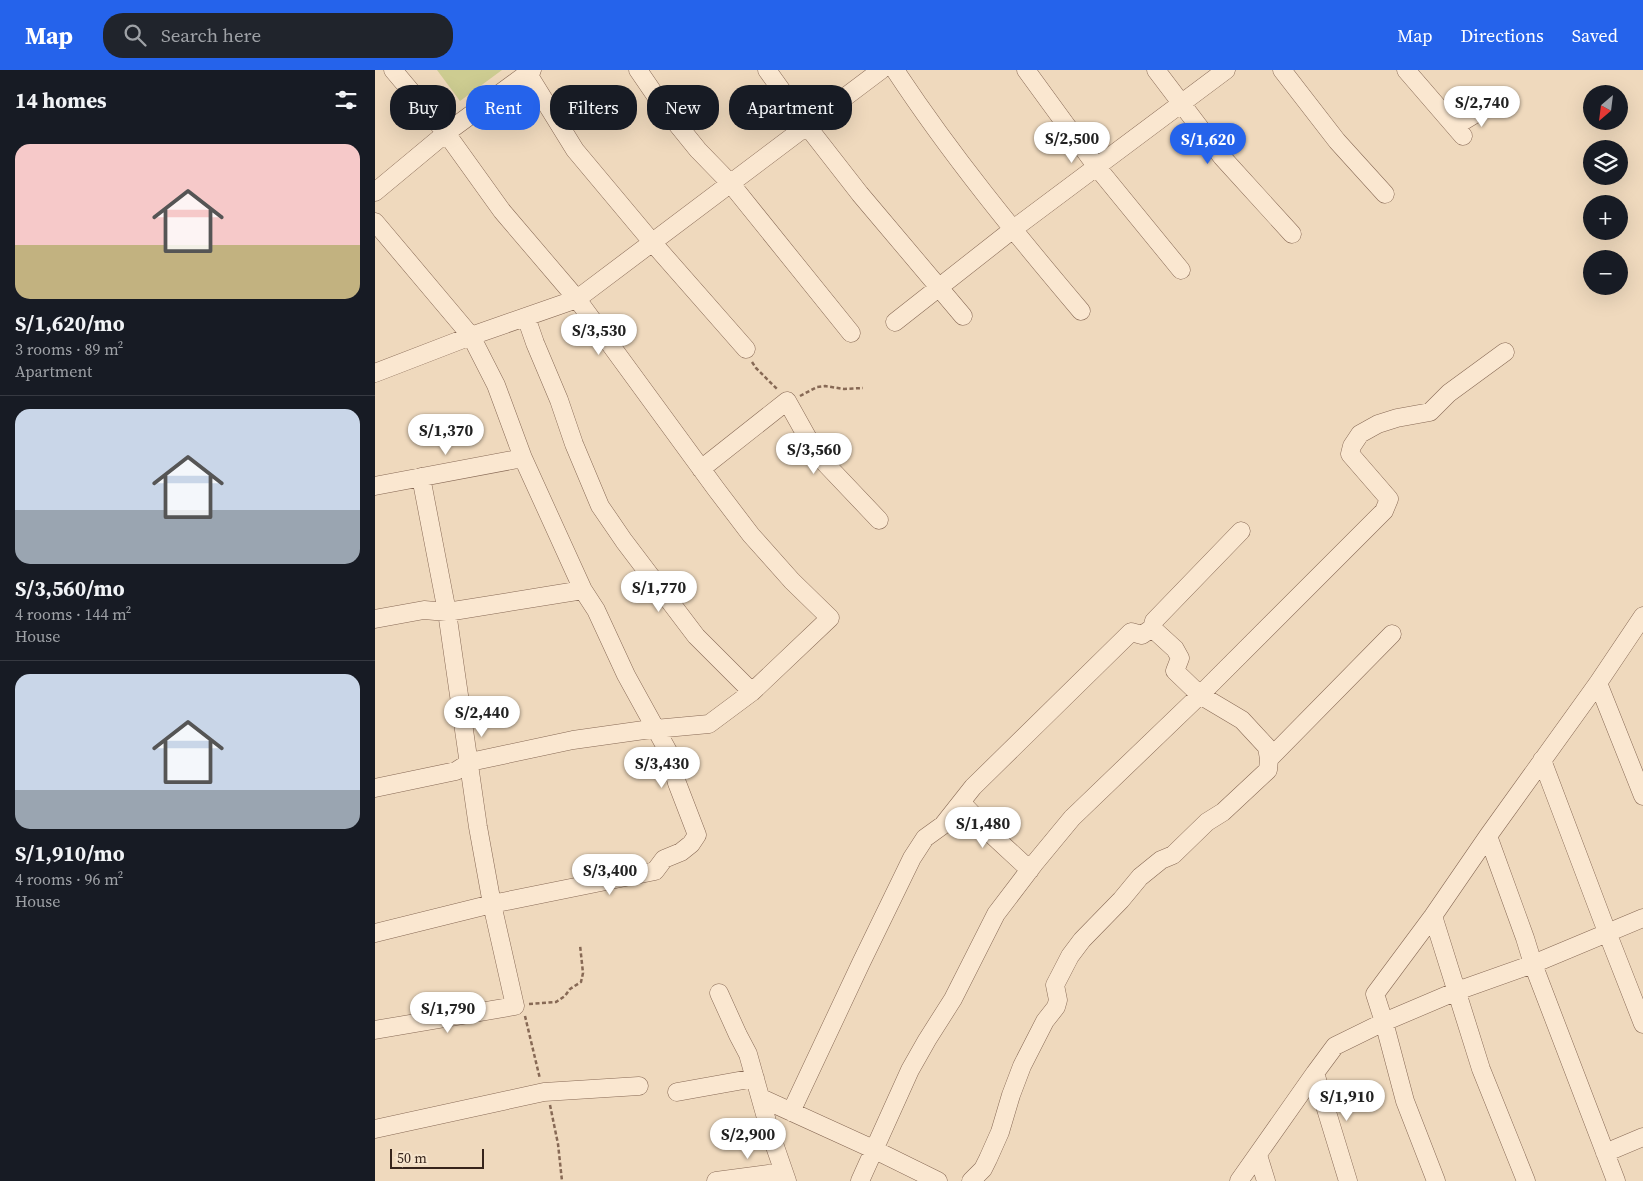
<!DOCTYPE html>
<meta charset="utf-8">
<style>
:root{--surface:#171b24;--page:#20242c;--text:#f1f3f6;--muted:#9ea1a6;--line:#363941;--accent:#2563eb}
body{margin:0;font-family:"Source Serif 4",serif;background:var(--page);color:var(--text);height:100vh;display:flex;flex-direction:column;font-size:19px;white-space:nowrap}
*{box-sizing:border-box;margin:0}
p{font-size:16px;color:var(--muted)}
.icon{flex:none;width:28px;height:28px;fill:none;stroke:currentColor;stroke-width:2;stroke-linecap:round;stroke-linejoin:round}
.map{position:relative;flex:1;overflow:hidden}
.details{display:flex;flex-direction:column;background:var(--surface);width:375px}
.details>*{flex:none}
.top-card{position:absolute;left:15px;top:15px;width:475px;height:45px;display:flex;gap:10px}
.needle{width:32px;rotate:208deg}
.tools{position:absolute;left:1208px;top:15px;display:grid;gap:10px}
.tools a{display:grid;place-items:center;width:45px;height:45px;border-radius:50%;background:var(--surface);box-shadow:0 5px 20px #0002;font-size:25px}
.scale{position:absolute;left:15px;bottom:12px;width:94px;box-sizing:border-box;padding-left:5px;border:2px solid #36241b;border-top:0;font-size:14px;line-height:18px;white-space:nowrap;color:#36241b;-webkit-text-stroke:4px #f6e4cc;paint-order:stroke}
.price{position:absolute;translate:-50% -42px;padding:0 11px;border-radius:18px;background:#fff;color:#222;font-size:16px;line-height:32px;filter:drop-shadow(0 1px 2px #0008)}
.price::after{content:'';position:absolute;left:50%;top:30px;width:15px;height:11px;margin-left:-8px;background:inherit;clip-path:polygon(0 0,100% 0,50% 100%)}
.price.active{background:var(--accent);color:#fff}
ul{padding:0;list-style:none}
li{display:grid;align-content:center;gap:10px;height:265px;padding:0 15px}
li+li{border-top:1px solid var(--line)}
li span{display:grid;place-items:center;height:155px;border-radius:15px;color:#555}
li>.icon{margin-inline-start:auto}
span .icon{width:90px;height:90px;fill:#fffc;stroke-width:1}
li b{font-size:21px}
h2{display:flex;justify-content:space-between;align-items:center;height:60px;padding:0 15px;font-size:21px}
.tag{padding:0 18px;border-radius:20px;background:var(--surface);box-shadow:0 5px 20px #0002;font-size:18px;line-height:45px}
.tag.active{background:var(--accent);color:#fff}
header{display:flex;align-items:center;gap:30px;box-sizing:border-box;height:70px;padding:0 25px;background:var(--accent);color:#fff}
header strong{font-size:24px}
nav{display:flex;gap:28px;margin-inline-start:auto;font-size:18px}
.search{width:350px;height:45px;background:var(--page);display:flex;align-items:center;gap:12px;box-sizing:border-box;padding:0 18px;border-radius:20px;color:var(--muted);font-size:19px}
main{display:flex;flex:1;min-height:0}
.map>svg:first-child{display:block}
.green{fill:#cdcc91}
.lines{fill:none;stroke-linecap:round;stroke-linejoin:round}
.minor-casing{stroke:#876955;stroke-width:19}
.path{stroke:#876955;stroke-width:2.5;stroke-dasharray:4 2.5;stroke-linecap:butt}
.minor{stroke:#fae7d0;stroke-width:18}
</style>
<header>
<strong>Map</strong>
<div class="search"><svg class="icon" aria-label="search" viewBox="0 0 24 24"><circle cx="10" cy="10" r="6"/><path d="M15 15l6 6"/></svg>Search here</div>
<nav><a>Map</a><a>Directions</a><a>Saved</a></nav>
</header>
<main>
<section class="details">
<h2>14 homes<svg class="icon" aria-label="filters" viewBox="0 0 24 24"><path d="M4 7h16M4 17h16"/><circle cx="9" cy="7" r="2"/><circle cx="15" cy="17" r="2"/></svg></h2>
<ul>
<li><span style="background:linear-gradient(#f6c9c9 65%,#c2b280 0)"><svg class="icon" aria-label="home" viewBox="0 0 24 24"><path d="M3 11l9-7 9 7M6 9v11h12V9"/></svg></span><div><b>S/1,620/mo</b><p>3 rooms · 89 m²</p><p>Apartment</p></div></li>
<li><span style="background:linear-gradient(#c9d6e8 65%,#9aa5b1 0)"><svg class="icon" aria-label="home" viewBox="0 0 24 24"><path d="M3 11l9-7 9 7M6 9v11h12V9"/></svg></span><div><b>S/3,560/mo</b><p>4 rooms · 144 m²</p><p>House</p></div></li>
<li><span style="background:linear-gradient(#c9d6e8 75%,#9aa5b1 0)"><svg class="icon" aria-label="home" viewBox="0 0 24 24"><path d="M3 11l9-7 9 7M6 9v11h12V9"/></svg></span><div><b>S/1,910/mo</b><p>4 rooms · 96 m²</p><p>House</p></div></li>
</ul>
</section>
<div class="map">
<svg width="1268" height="1111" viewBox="0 0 1268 1111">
<rect width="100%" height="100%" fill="#efd9bd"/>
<path class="green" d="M 62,0 L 127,0 L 85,31 Z"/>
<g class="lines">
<defs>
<path id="minor" d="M 263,0 L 289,38 L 323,80 L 356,114 L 476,263
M 392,0 L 432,56 L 485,124 L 588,246
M 520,0 C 576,85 640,163 706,241
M 651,0 L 721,96 L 806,200
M 781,0 L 847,87 L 917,164
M 907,0 L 962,71 L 1010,124
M 1031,0 L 1088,66
M 153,4 L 200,80 L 277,172 L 371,279
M 1080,56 L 1118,33
M 0,122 L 71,63 L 157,0
M 0,152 L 96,266 L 121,315 L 148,388 L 208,520 L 221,540 L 251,605 L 294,683 L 302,713 L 322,765 L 316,774 L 306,782 L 289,789 L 280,801 L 117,834 L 0,863
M 151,247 L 160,273 L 184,330 L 199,374 L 225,436 L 249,471 L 321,566 L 377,622
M 520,252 L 637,160 L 851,0
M 0,303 L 96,266 L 202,229 L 506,0
M 326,399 L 412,331 L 436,374 L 448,391 L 504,450
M 0,416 L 148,388
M 0,549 L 49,540 L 72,542 L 208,520
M 777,558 L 800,579 L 805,588 L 800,601 L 825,625 L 867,650 L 892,677 L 894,689
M 1223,613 L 1268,726
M 1167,690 L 1232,862 L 1268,954
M 0,718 L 81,701 L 95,692 L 198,670 L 269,660 L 334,654 L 377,622 L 455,548 L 417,511 L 376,465 L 341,419 L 202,229 L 127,141 L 71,63 L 18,0
M 586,732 L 616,764 L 655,800
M 1113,766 L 1150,868 L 1158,894 L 1241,1111
M 1058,846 L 1106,999 L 1151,1111
M 344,923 L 363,965 L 373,984 L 395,1062 L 412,1111
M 0,960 L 140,936 L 117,834 L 103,757 L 72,542 L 46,407
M 940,1003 L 973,1111
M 302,1022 L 380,1008
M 386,1028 L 498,1079 L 563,1111
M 416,1042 L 486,893 L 537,788 L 550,768 L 568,755 L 598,717 L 756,562 L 767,565 L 777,558 L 779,551 L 866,461
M 0,1059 L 169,1022 L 264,1016
M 1230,1083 L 1268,1067
M 883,1085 L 891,1111
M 341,1111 L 409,1102
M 485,1111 L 535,1000 L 552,970 L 578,929 L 621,844 L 659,794 L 697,748 L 825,625 L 1009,441 L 1014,429 L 975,384 L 977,376 L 985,364 L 1003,354 L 1022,348 L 1055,342 L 1074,323 L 1130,282
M 596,1111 L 608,1099 L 613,1089 L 625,1062 L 636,1025 L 647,996 L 670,951 L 681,937 L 683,930 L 680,915 L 695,886 L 707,870 L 746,830 L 765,807 L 786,790 L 798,785 L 832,752 L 848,742 L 893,700 L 894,689 L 1017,564
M 864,1111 L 940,1003 L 960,976 L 1009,952 L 1082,921 L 1158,894 L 1268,848
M 1061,1111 L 1030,1031 L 1009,952 L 1000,924 L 1058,846 L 1113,766 L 1223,613 L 1268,546"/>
</defs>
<use href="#minor" class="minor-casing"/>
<path class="path" d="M 377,292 L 381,298 L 403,320
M 425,326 L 442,317 L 450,316 L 469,319 L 488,318
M 154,934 L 181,932 L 190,926 L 195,919 L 206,912 L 208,903 L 205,875
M 150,946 L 165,1009
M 175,1035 L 183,1074 L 187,1111"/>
<use href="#minor" class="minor"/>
</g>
</svg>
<div class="tools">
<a><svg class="needle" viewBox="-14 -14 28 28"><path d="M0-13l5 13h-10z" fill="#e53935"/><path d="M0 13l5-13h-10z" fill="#9ea1a6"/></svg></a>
<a><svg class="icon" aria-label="layers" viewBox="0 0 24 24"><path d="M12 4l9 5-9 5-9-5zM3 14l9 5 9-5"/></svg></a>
<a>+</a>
<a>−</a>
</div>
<div class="scale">50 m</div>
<b class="price" style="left:1107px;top:58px">S/2,740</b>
<b class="price" style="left:697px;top:94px">S/2,500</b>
<b class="price active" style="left:833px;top:95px">S/1,620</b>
<b class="price" style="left:224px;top:286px">S/3,530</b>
<b class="price" style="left:71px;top:386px">S/1,370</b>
<b class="price" style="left:439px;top:405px">S/3,560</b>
<b class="price" style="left:284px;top:543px">S/1,770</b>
<b class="price" style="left:107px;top:668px">S/2,440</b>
<b class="price" style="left:287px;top:719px">S/3,430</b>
<b class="price" style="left:608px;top:779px">S/1,480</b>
<b class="price" style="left:235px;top:826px">S/3,400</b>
<b class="price" style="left:73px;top:964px">S/1,790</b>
<b class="price" style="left:972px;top:1052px">S/1,910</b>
<b class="price" style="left:373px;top:1090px">S/2,900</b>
<div class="top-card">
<a class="tag">Buy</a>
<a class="tag active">Rent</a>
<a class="tag">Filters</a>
<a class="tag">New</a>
<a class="tag">Apartment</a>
</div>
</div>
</main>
